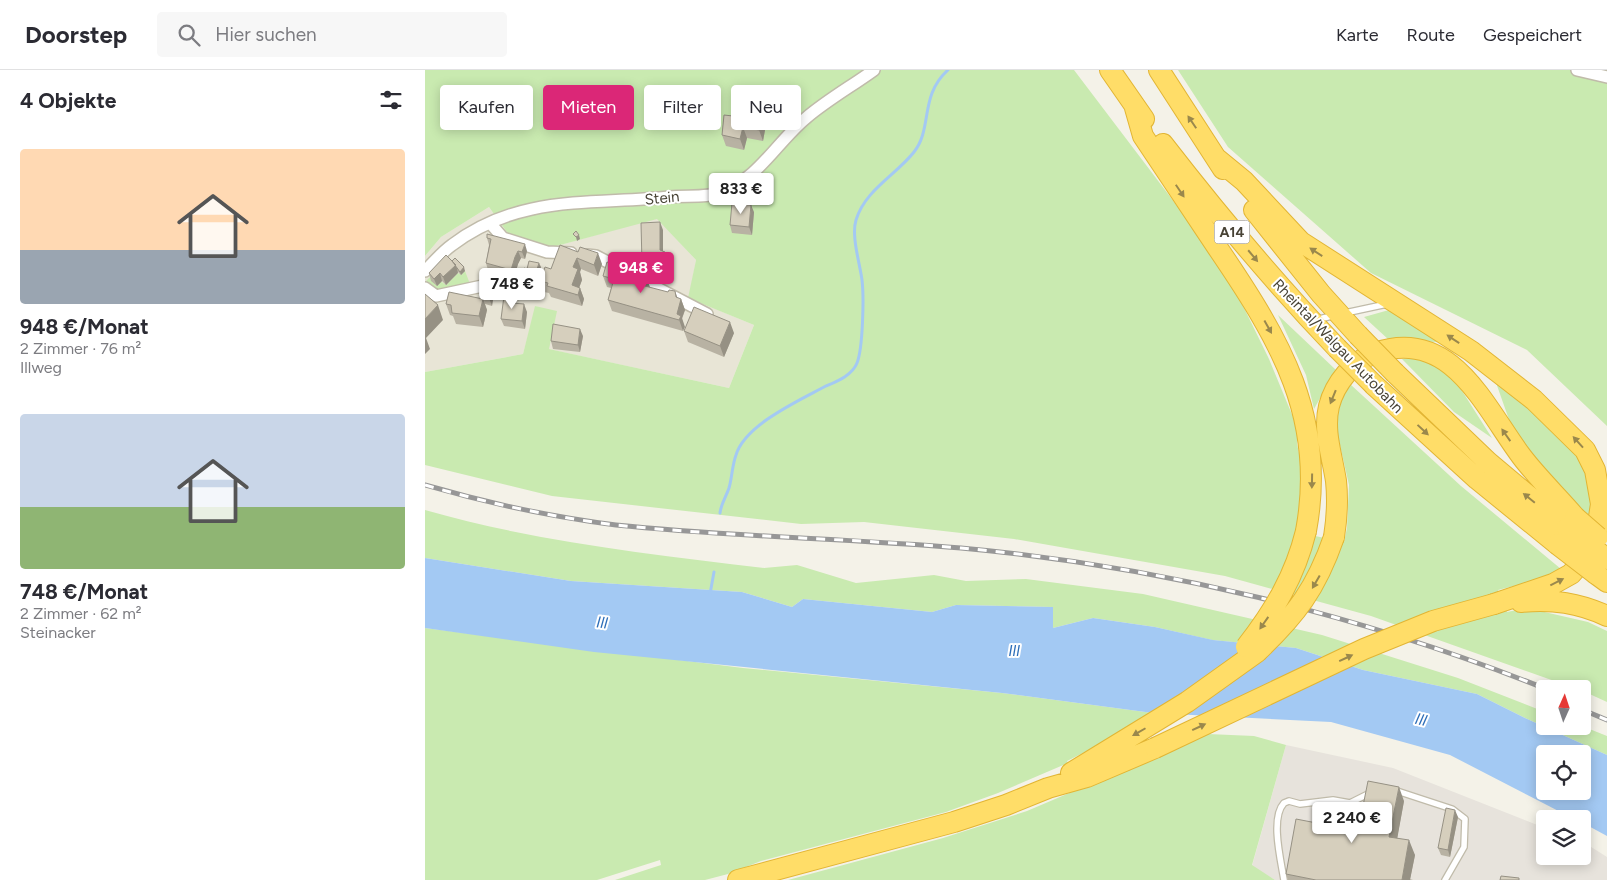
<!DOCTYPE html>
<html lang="de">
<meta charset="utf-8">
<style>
:root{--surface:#fff;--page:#f7f7f7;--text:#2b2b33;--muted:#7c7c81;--line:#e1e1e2;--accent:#db2777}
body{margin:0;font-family:Figtree,sans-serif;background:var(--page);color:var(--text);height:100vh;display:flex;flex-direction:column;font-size:19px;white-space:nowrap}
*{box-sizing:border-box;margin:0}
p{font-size:16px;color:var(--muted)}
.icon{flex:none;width:28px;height:28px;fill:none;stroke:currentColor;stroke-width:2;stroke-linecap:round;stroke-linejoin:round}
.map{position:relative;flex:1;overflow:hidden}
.details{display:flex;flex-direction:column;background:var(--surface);width:425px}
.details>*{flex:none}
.guide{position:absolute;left:15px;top:15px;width:475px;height:45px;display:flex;gap:10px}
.needle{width:32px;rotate:3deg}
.buttons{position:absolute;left:1111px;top:610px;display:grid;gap:10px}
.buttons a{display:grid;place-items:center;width:55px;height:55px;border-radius:5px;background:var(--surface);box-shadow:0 2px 12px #0003;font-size:25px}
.price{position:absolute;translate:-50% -42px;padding:0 11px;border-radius:5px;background:#fff;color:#222;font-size:16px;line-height:32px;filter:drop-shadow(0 1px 2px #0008)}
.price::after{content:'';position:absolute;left:50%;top:30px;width:15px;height:11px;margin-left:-8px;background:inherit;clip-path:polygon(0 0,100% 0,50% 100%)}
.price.on{background:var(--accent);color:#fff}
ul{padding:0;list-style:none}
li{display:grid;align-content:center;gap:10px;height:265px;padding:0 20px}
li span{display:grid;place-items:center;height:155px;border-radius:5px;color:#555}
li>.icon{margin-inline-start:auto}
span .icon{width:90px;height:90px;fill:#fffc;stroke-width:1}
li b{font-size:21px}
h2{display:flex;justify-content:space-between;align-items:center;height:60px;padding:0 20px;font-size:21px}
.chip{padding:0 18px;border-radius:5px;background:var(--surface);box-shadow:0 2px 12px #0003;font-size:18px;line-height:45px}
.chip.on{background:var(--accent);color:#fff}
header{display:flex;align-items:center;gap:30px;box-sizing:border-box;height:70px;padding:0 25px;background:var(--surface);border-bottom:1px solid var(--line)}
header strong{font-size:24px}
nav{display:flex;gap:28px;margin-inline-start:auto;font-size:18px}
.search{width:350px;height:45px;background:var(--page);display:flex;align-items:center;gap:12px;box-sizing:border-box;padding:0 18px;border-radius:5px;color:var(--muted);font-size:19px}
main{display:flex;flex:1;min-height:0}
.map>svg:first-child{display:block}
.residential{fill:#e8e5d6}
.industrial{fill:#e7e3dc}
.green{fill:#c9eab0}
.water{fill:#a3c9f3;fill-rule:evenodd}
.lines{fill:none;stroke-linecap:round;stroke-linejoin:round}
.stream{stroke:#a3c9f3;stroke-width:3}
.lane-casing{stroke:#c0bbaa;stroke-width:8}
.street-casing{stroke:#c0bbaa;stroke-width:14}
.highway-casing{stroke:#e2b534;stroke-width:22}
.lane{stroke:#fff;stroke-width:5.5}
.street{stroke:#fff;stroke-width:11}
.highway{stroke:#ffdd68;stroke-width:20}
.rail-casing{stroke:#979797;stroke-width:5}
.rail{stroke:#fff;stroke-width:3;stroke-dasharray:9;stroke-linecap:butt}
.highway-bridge-casing{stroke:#e2b534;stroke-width:22;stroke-linecap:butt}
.highway-bridge{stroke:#ffdd68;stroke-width:20}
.wall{fill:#b8b2a3}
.shaded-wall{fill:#969184}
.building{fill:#d6cfbd;stroke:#969184}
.oneway{fill:#9a884c}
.labels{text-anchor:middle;stroke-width:4;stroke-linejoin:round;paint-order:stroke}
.shield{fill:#fff;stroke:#7f7b72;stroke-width:1}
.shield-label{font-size:14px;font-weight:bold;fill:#484336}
.street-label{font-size:15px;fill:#484336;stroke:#fff}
.water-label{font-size:16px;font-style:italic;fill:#2c6db8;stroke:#fff}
</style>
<header>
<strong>Doorstep</strong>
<div class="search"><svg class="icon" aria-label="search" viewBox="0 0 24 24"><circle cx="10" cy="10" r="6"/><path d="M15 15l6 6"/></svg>Hier suchen</div>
<nav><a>Karte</a><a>Route</a><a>Gespeichert</a></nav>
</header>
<main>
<section class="details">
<h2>4 Objekte<svg class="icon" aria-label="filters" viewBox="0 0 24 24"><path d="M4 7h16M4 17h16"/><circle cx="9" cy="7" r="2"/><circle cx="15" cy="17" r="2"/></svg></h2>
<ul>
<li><span style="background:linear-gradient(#ffd9b3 65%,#9aa5b1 0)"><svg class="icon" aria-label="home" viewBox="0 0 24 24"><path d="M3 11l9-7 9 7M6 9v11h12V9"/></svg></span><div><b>948 €/Monat</b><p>2 Zimmer · 76 m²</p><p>Illweg</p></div></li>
<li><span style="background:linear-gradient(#c9d6e8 60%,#8fb573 0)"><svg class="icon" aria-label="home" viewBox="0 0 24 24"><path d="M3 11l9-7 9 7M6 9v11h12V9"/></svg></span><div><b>748 €/Monat</b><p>2 Zimmer · 62 m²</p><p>Steinacker</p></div></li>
</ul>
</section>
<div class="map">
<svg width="1182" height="810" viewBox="0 0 1182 810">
<rect width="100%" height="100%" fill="#f4f2e8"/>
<path class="residential" d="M 64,137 L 84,165 L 124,178 L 232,148 L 271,190 L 264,228 L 329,255 L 304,318 L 123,279 L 111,236 L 98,284 L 0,302 L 0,186 L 16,167 Z"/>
<path class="industrial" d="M 861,675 L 968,698 L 1120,758 L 1120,786 L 1158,786 L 1158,773 L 1163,775 L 1182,787 L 1182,810 L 850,810 L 827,796 Z"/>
<path class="green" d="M 0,0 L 649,0 L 800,199 L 844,289 L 873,359 L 872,374 L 879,406 L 879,426 L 871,462 L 919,472 L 922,458 L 924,415 L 912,362 L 913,333 L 925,314 L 1036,416 L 1136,499 L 1121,508 L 1073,520 L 1082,542 L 1102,538 L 1163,552 L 1182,561 L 1182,632 L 1158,621 L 1158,619 L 1152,619 L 946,546 L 800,506 L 589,469 L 439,452 L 376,454 L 127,426 L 0,395 L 0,302 L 98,284 L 110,236 L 132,241 L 124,279 L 304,318 L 329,255 L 263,228 L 271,190 L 232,149 L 124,178 L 84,165 L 64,137 L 16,167 L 0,186 Z
M 753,0 L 1182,0 L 1182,356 L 1102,280 L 946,203 L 803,77 Z
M 40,201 L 45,214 L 15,222 L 3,215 L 1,211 L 7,205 L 21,215 L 33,203 L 36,205 Z
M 964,240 L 1013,272 L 964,270 L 939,247 Z
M 853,245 L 911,300 L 889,339 L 881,305 Z
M 1001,287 L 1032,313 L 1067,368 L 1029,342 L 977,289 Z
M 1069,307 L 1142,370 L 1168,412 L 1168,451 L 1131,415 L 1088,361 Z
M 0,440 C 111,472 225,484 339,498 L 372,495 L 431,513 L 509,505 L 541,511 L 601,509 L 718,524 L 897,565 L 1033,608 L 1120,642 L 1120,656 L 1157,656 L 1182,666 L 1182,685 L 1100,648 L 1052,624 L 938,600 L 871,578 L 787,570 L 730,557 L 668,548 L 628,558 L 628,537 L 531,535 L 507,542 L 378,529 L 367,537 L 317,522 L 146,511 L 0,488 Z
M 0,558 L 318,598 L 577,623 L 728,643 L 680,672 L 642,691 L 643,693 L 573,723 L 521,742 L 336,791 L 303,804 L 280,810 L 190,810 L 236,795 L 235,790 L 172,810 L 0,810 Z
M 783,664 L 829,666 L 861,675 L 827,795 L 850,810 L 363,810 L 518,768 L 602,741 Z"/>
<path class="water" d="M 0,488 L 146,511 L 317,522 L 367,537 L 378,529 L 507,542 L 531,535 L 628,537 L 628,558 L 668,548 L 730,557 L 788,570 L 871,578 L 938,600 L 1052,624 L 1100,648 L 1182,685 L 1182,766 L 1158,753 L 1158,749 L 1149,749 L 1025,685 L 906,652 L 728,643 L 577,623 L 169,582 L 0,558 ZM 1120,684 L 1158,684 L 1158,721 L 1120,721 Z"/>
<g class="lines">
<path class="stream" d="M 295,443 C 296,434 301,427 304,418 C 307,408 307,396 311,385 C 320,355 373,331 399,317 C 410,312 427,306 432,293 C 438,278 439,227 437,210 C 435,194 426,166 431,150 C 440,120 471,105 489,82 C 508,58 494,26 523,0
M 285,524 L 289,502"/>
<defs>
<path id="lane" d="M 920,243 L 962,234
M 890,250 L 911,245
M 969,720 L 1027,739 L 1040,749 L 1039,777 L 1020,810
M 859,810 C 856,791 845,748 859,733 L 864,731 L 875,734 L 908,730 L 925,733 L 947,722"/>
<path id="street" d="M 1152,0 L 1182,7
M 65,153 L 78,168 L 122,182 L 146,183
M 162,185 L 171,186 L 282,244
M 0,201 C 9,192 17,182 27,175 C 94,124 166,135 244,127 C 261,125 282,128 297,122 C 333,109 353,71 381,48 C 402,30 427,16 449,0
M 0,218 L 11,226 L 62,215 L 89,225"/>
<path id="highway" d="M 685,0 L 719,49
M 734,0 L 798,99
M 710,38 L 718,66 C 743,104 769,142 794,180 C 855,270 902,348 881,461
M 738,74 C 793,145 850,213 912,278
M 791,88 L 819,111 L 876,172 L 1046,281 L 1109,330 L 1160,380 L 1170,400 L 1176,434 L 1172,460 L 1162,486 L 1146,504 L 1128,514 L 1069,534
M 829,140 L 896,224 L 933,265
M 970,303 L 1063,392 L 1142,458
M 949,315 L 1052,409 L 1132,474
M 909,467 C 912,448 913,430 911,411 C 907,385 898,361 904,336 C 910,313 928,291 950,283 C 1027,256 1060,338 1097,387 C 1113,408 1133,427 1150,447
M 1171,504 L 1182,512
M 1096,532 C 1128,529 1154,533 1182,546
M 646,703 L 762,632 L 832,582
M 313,810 L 529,752 L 581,735 L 623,718 L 662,707 L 730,678"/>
</defs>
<use href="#lane" class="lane-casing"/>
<use href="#street" class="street-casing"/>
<use href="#highway" class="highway-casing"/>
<use href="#lane" class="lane"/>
<use href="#street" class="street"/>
<use href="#highway" class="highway"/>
<defs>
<path id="rail" d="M 0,415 C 62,433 127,447 191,455 C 306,467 421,468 536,478 C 734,496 937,545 1121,619
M 1158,640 L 1182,650"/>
</defs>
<use href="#rail" class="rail-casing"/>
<use href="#rail" class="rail"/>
<defs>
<path id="highway-bridge" d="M 933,265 L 970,303
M 912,278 L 949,315
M 1150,447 L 1173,467
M 1142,458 L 1182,489
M 1132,474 L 1171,504
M 821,577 C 849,541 870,506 881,461
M 832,582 C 871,545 891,519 909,467
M 730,678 L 939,579 L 1008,551 L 1069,534"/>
</defs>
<use href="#highway-bridge" class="highway-bridge-casing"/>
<use href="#highway-bridge" class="highway-bridge"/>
</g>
<path class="wall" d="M 299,45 L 340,60 L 338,71 L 322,68 L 319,80 L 301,76 L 297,65 Z
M 329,142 L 327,165 L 307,163 L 305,155 Z
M 238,160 L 238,181 L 243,189 L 243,201 L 220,201 L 217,193 Z
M 62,168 L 102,181 L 100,189 L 96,188 L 93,194 L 89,208 L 63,200 L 61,193 L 64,175 Z
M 153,182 L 177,194 L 173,206 L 156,199 L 155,202 L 157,210 L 154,218 L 155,218 L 159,229 L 157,236 L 126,227 L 124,223 L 119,222 L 115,211 L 126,199 Z
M 27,191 L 40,201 L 36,205 L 33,202 L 21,215 L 17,211 L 12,216 L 6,211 L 4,203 Z
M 116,197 L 110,213 L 98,209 L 96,206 L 102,199 Z
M 199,197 L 201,203 L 226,218 L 256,229 L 260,240 L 257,249 L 258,261 L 187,241 L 183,230 L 186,218 L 182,217 L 178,206 Z
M 66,215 L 69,223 L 67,236 L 60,234 L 62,240 L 58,257 L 31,254 L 28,246 L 25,245 L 21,234 L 55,228 L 55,227 Z
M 88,227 L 90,233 L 102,242 L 100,259 L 79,256 L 76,249 Z
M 259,261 L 309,263 L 299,287 L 263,272 Z
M 158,266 L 155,282 L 128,279 L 126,271 Z
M 979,731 L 972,768 L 990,785 L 985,809 L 988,810 L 863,810 L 861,804 L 933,761 Z
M 1033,747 L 1025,787 L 1016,785 L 1013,778 Z"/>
<path class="shaded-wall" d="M 336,49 L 340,60 L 338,71 L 334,60 Z
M 318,57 L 322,68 L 319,80 L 315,69 Z
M 326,135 L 329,142 L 327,165 L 324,157 Z
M 235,152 L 238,160 L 238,187 L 235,180 Z
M 154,165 L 155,169 L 152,171 L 151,167 Z
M 100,174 L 102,181 L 100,189 L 97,182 Z
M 93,181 L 96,188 L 93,194 L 89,208 L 86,200 L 90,187 Z
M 240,182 L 243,189 L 243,201 L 240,193 Z
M 173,183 L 177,194 L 173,206 L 169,195 Z
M 152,188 L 156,199 L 155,202 L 157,210 L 151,226 L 147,215 L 148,197 Z
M 114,193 L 116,197 L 110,213 L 109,209 Z
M 31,195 L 33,203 L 21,215 L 18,207 Z
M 39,197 L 40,201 L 36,205 L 35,202 Z
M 15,203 L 17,211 L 12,216 L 9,209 Z
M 222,209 L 226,220 L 220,216 Z
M 66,215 L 69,223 L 67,236 L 64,228 Z
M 155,218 L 159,229 L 157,236 L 153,225 Z
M 250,221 L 254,232 L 256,229 L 260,240 L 257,248 L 260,257 L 258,261 L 252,244 Z
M 58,229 L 62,240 L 58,257 L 54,246 Z
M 99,234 L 102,242 L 100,259 L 97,251 Z
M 13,235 L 18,250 L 1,268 L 5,279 L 0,284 L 0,249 Z
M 305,252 L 309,263 L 299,287 L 295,276 Z
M 155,259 L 158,266 L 155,282 L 153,275 Z
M 974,717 L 979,731 L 970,781 L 964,767 Z
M 1030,740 L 1033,747 L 1025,787 L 1023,780 Z
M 984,770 L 990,785 L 985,810 L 977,810 Z"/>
<path class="building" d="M 308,44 L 336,49 L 334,60 L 318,57 L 315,69 L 297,65 L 299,45 L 308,46 Z
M 307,133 L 326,135 L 324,157 L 305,155 Z
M 235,152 L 235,180 L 240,182 L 240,193 L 217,193 L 216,153 Z
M 151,161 L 154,165 L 151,167 L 148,164 Z
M 62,164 L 100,174 L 97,182 L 93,181 L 90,187 L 86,200 L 61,193 L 66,169 L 62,168 Z
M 135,175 L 153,182 L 155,177 L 173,183 L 169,195 L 152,188 L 148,197 L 153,199 L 147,215 L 155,218 L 153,225 L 122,216 L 123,213 L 115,211 L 120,197 L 126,199 Z
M 21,185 L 31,195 L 18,207 L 15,203 L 9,209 L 4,203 Z
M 30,188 L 39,197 L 35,202 L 27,191 Z
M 104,191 L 114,193 L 109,209 L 96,206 L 99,198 L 102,199 Z
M 182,192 L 199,197 L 197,202 L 222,209 L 220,216 L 243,222 L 244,220 L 250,221 L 251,227 L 256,229 L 252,244 L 256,246 L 254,250 L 183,230 L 189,209 L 178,206 Z
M 57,214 L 66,215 L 64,228 L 55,227 Z
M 24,222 L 58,229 L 54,246 L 27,243 L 26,235 L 21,234 Z
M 0,224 L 13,235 L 0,249 Z
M 79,226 L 88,227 L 87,233 L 99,234 L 97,251 L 76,249 Z
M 269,237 L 305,252 L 295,276 L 259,261 Z
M 128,254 L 155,259 L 153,275 L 126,271 Z
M 943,711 L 974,717 L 964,767 L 984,770 L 977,810 L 891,810 L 861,804 L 871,749 L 933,761 Z
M 1021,738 L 1030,740 L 1023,780 L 1013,778 Z
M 1076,806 L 1094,808 L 1094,810 L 1075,810 Z"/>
<defs><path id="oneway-solid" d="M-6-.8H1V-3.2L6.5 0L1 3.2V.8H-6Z" transform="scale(1.25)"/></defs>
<g class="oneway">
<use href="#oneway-solid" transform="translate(767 52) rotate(-124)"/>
<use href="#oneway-solid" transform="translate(755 121) rotate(56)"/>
<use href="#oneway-solid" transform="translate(891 182) rotate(-147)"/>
<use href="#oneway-solid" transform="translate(828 186) rotate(50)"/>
<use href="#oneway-solid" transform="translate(843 257) rotate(61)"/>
<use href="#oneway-solid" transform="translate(1028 269) rotate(-146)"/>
<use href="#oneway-solid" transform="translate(908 327) rotate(112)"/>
<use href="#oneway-solid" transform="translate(998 360) rotate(43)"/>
<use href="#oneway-solid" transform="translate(1081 365) rotate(-125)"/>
<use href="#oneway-solid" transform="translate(1153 372) rotate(-132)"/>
<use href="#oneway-solid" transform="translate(887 411) rotate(91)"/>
<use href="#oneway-solid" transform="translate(1104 428) rotate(-141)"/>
<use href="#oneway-solid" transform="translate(891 512) rotate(120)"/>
<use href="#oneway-solid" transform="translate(1132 512) rotate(-27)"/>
<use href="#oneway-solid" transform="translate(839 553) rotate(125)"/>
<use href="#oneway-solid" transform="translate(921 588) rotate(-25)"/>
<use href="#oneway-solid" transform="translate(774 657) rotate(-25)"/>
<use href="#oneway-solid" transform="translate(714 662) rotate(150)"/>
</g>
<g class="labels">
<rect class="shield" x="789.5" y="150.5" width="35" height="23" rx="4"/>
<g class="shield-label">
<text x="807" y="167">A14</text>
</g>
<g class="street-label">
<text transform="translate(237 128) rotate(-6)" y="5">Stein</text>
<text transform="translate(913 276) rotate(46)" y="5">Rheintal/Walgau Autobahn</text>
</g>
<g class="water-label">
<text transform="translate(177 552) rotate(6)" y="6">Ill</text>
<text x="589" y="586">Ill</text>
<text transform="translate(996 649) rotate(14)" y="6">Ill</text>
</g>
</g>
</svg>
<div class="buttons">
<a><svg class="needle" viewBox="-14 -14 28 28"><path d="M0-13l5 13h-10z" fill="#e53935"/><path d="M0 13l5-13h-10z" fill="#7c7c81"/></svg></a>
<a><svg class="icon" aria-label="locate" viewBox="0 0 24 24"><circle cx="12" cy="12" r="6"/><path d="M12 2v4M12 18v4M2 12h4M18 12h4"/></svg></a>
<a><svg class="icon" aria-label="layers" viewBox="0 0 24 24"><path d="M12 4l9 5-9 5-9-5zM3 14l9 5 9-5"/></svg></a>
</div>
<b class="price" style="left:316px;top:145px">833 €</b>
<b class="price on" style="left:216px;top:224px">948 €</b>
<b class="price" style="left:87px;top:240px">748 €</b>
<b class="price" style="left:927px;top:774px">2 240 €</b>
<div class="guide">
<a class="chip">Kaufen</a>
<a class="chip on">Mieten</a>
<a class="chip">Filter</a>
<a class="chip">Neu</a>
</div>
</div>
</main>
